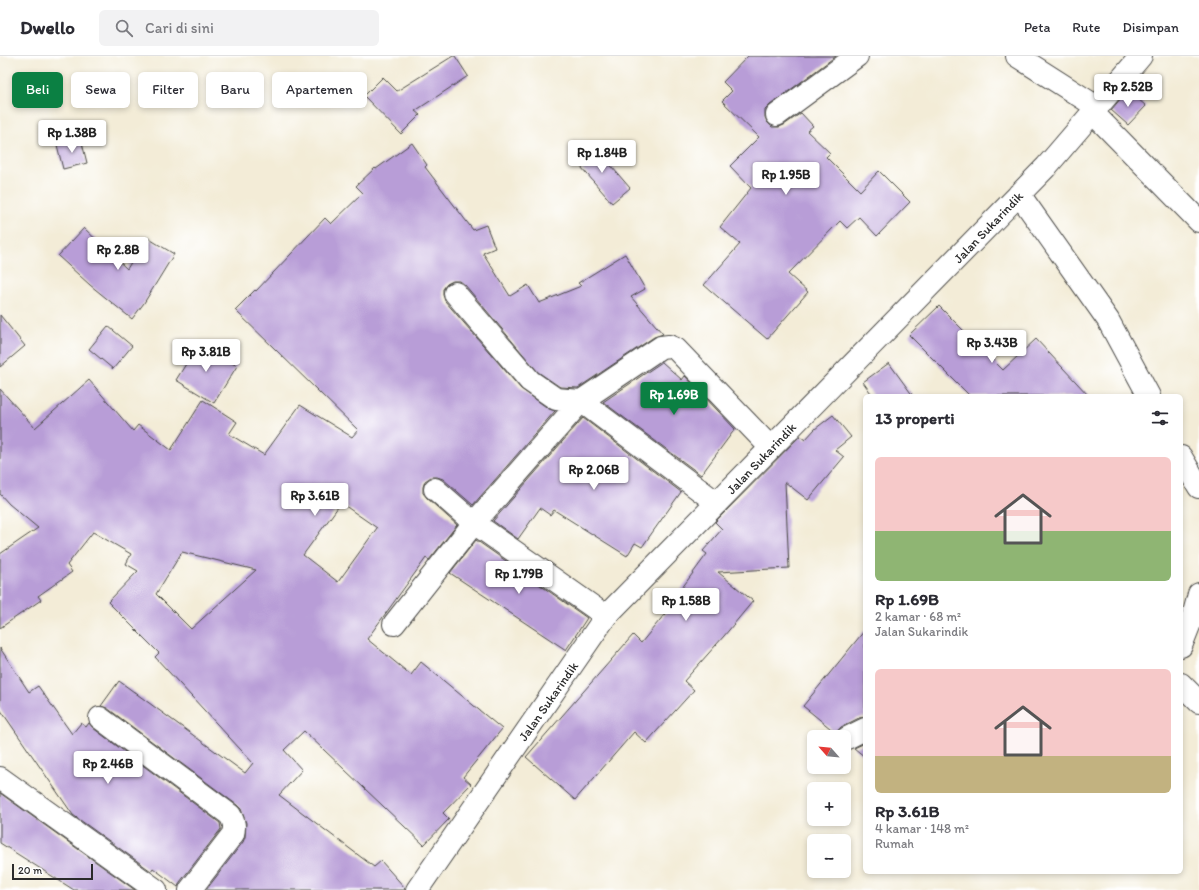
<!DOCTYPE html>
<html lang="id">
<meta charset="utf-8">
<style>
:root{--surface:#fff;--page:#f2f2f3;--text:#2b2b33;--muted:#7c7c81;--line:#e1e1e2;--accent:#0b8043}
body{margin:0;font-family:Itim,sans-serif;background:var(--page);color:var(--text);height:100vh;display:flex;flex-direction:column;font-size:15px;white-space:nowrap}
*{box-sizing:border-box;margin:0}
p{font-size:13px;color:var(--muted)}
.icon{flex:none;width:22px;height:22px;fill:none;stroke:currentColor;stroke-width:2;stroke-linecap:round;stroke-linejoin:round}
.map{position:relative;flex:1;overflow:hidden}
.panel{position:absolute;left:863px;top:338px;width:320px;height:480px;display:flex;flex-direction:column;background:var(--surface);border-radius:6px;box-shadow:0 2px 6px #0003}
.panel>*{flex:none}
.guide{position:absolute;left:12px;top:16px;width:380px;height:36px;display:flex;gap:8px}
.needle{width:26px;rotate:297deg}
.fabs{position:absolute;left:807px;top:674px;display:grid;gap:8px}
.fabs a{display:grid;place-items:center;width:44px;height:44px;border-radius:6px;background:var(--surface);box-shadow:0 2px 6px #0003;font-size:20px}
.scale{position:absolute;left:12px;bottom:10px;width:81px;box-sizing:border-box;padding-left:4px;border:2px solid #2b2b2b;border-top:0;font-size:11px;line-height:14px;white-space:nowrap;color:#2b2b2b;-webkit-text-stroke:3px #fff;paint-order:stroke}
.price{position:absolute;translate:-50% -34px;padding:0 9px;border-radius:4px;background:#fff;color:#222;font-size:13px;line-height:26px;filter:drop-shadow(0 1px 2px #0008)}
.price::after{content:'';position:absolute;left:50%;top:24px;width:12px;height:9px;margin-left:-6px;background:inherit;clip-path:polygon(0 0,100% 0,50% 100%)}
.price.active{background:var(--accent);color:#fff}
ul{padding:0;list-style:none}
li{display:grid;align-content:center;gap:8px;height:212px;padding:0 12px}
li span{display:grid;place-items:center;height:124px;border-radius:6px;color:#555}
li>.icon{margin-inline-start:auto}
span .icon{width:72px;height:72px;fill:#fffc;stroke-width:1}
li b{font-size:17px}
h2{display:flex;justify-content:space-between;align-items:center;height:48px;padding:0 12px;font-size:17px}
.chip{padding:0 14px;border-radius:6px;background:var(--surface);box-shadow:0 2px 6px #0003;font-size:14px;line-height:36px}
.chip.active{background:var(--accent);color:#fff}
header{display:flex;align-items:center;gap:24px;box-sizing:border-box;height:56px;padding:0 20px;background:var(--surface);border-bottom:1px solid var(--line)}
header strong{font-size:19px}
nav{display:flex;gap:22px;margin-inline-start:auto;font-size:14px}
.search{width:280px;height:36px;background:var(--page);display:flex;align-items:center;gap:10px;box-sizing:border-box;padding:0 14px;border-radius:6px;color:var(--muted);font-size:15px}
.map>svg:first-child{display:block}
.building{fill:#b89dd7;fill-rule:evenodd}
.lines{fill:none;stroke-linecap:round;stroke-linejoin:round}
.minor-casing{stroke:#494845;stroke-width:24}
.minor{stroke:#fff;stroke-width:22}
.labels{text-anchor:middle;stroke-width:3;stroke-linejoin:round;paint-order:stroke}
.street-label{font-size:13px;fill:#2b2b2b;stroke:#fff}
</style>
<header>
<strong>Dwello</strong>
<div class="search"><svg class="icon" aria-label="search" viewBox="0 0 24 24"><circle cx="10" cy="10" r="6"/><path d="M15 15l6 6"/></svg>Cari di sini</div>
<nav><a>Peta</a><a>Rute</a><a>Disimpan</a></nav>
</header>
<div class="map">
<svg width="1199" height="834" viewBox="0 0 1199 834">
<rect width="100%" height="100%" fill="#fff"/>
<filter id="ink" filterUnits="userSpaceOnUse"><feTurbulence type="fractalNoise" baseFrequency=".025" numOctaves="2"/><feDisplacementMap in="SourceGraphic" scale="8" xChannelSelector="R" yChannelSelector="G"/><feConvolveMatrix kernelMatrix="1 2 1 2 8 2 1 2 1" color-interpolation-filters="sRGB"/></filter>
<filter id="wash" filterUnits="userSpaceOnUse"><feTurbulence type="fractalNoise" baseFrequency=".012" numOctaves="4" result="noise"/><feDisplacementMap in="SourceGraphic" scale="16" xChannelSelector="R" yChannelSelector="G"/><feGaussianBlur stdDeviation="0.9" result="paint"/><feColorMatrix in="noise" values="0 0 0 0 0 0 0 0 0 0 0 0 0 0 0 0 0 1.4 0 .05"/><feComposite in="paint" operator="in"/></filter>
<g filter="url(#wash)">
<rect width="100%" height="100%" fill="#f3ecd7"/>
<g id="blocks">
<path class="building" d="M 453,0 L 455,0 L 468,20 L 415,55 L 420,59 L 401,78 L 364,40 L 383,21 L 397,35 Z
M 748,0 L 836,0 L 770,49 L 765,54 L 765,61 L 767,66 L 772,71 L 779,71 L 784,69 L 801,57 L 813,70 L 807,75 L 830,97 L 826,101 L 860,135 L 879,115 L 910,146 L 877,180 L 859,161 L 847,172 L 840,165 L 788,218 L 808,236 L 767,283 L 704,229 L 740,188 L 720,171 L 751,132 L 730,110 L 759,81 L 722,45 L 732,35 L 723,26 Z
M 1128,34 L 1146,50 L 1128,69 L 1111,54 Z
M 81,83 L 87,107 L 63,113 L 57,89 Z
M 412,87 L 427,109 L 425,111 L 473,174 L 486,169 L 495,192 L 483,197 L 510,240 L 528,229 L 539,247 L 581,230 L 578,227 L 625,198 L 645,233 L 631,241 L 663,278 L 654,281 L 578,332 L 560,331 L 538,316 L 465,229 L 460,225 L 453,225 L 447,228 L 443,233 L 443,239 L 445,245 L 521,333 L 549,353 L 555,355 L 473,449 L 443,423 L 437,421 L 431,421 L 425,425 L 423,431 L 423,437 L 427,442 L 457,469 L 429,504 L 426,502 L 367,583 L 411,619 L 421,606 L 502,673 L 463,721 L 471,728 L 443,757 L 449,763 L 424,789 L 304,675 L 284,694 L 302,714 L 279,739 L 374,811 L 381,805 L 405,832 L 405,834 L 206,834 L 243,786 L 245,781 L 246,767 L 241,753 L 237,749 L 107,652 L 101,650 L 119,625 L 245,717 L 253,707 L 155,601 L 159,597 L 108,546 L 138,515 L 126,508 L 131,498 L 93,476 L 67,509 L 72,516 L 38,540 L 41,544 L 0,572 L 0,498 L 38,472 L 9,448 L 0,438 L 0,333 L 35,372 L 89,324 L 133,375 L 138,369 L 171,394 L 203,344 L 237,366 L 229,378 L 264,399 L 300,349 L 352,381 L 358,374 L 235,254 L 255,234 L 256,235 L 325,162 L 331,168 L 363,137 L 356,130 L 375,112 L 376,113 ZM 341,447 L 377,472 L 338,526 L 303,499 ZM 182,496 L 256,514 L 191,573 L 156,538 Z
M 593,89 L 630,132 L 612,147 L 575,104 Z
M 84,172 L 127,213 L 146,181 L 174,198 L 144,247 L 132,263 L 90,229 L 58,200 Z
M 939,250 L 1003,314 L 1036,283 L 1089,340 L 970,340 L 909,279 Z
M 0,259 L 25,290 L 0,311 Z
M 108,270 L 132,290 L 113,313 L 89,293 Z
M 199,287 L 237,310 L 214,347 L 176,324 Z
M 662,306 L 682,324 L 685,320 L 735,373 L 701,419 L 603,346 Z
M 889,307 L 913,340 L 873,340 L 863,326 Z
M 833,359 L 851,381 L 835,394 L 844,401 L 808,444 L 785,426 L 789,512 L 718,516 L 753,545 L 724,580 L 684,625 L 694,634 L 646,687 L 634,676 L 575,744 L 526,701 L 633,579 L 641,587 L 678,542 L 676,540 L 707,498 L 703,495 L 722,473 L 715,466 L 800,380 L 805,384 L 815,373 Z
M 583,362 L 681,436 L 642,491 L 635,487 L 627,500 L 554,454 L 550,459 L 540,452 L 518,483 L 493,465 Z
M 476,484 L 587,562 L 566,594 L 450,517 Z
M 865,574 L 865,661 L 859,662 L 841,671 L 836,677 L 803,650 Z
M 0,592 L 29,636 L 38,630 L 72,678 L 81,667 L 86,671 L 89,667 L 93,672 L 220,767 L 221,773 L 180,826 L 178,831 L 153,812 L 151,815 L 73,759 L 0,653 Z
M 865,687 L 865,701 L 854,692 Z
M 0,737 L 135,834 L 74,834 L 0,787 Z"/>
</g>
</g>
<g filter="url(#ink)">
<use href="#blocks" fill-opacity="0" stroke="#494845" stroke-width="1"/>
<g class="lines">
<defs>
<path id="minor" d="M 1017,0 L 1097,51
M 1093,57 L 1199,165
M 777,59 L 857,0
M 1019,138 L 1108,264 L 1149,340
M 455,237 L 530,325 L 556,343 L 581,345 L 717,447
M 1181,401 L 1199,431
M 435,433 L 474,467 L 606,560
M 394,568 L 474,467 L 581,345 L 661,291 L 669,290 L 676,293 L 771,392
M 1181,590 L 1194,557 L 1199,538
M 1181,628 L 1199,646
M 100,662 L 230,759 C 234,766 235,770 233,778 L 190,834
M 847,682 L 865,673
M 0,722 L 156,834
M 417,834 L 606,560 L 1046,111 L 1141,0"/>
</defs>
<use href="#minor" class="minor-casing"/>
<use href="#minor" class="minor"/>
</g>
</g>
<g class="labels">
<g class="street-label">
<text transform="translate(988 171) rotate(-46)" y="5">Jalan Sukarindik</text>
<text transform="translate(761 402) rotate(-46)" y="5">Jalan Sukarindik</text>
<text transform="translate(548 645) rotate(-55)" y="5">Jalan Sukarindik</text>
</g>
</g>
</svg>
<div class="fabs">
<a><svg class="needle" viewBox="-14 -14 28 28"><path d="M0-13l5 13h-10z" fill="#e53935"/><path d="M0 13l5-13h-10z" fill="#7c7c81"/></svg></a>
<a>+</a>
<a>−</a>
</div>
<div class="scale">20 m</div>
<b class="price" style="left:1128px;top:52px">Rp 2.52B</b>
<b class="price" style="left:72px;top:98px">Rp 1.38B</b>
<b class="price" style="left:602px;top:118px">Rp 1.84B</b>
<b class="price" style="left:786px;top:140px">Rp 1.95B</b>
<b class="price" style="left:118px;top:215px">Rp 2.8B</b>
<b class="price" style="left:992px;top:308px">Rp 3.43B</b>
<b class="price" style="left:206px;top:317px">Rp 3.81B</b>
<b class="price active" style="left:674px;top:360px">Rp 1.69B</b>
<b class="price" style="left:594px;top:435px">Rp 2.06B</b>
<b class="price" style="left:315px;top:461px">Rp 3.61B</b>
<b class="price" style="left:519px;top:539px">Rp 1.79B</b>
<b class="price" style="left:686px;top:566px">Rp 1.58B</b>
<b class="price" style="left:108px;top:729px">Rp 2.46B</b>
<div class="guide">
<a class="chip active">Beli</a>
<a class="chip">Sewa</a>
<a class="chip">Filter</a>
<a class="chip">Baru</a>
<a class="chip">Apartemen</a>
</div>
<section class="panel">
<h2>13 properti<svg class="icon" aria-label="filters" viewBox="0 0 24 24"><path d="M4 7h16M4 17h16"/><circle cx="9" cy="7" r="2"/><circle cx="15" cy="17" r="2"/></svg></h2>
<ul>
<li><span style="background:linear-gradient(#f6c9c9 60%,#8fb573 0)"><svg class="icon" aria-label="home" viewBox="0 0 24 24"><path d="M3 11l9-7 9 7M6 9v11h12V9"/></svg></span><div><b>Rp 1.69B</b><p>2 kamar · 68 m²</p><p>Jalan Sukarindik</p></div></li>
<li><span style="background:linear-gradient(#f6c9c9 70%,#c2b280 0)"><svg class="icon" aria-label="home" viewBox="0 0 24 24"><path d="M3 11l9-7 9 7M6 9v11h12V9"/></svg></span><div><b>Rp 3.61B</b><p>4 kamar · 148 m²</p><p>Rumah</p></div></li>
</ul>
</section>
</div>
